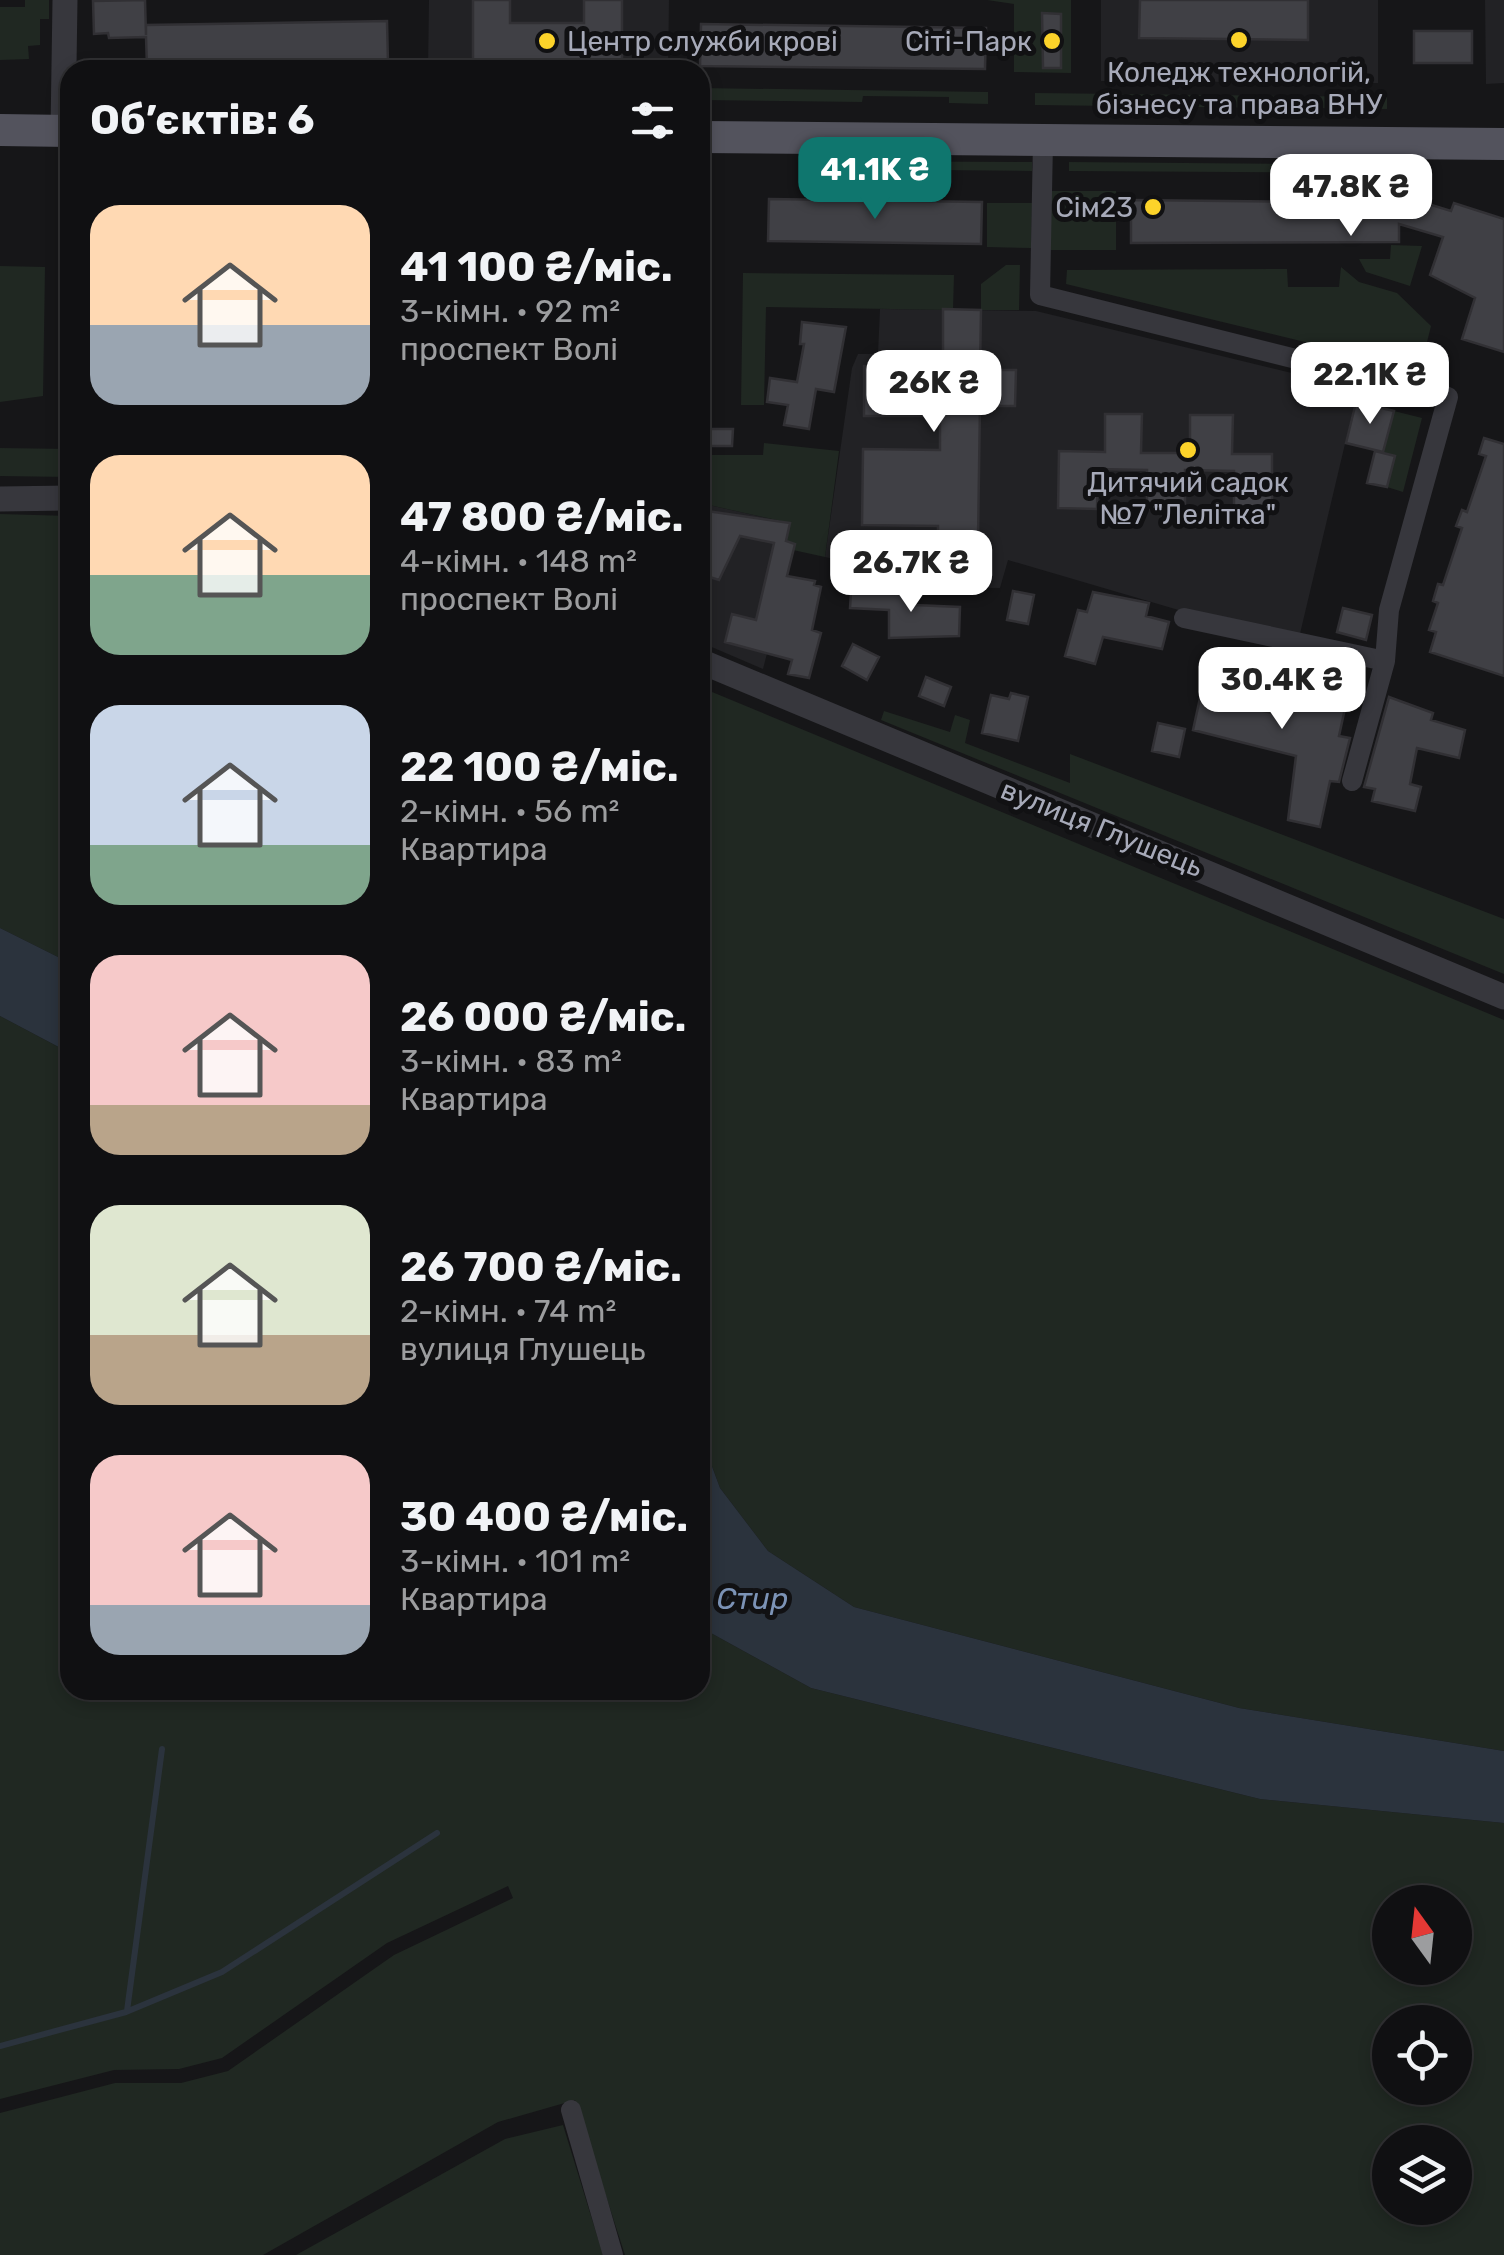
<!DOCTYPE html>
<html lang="uk">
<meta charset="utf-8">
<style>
:root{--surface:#101012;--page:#1e1e20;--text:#f1f3f6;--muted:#9c9d9f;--line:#303032;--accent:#0f766e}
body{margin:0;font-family:Rubik,sans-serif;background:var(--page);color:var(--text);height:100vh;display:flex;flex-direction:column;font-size:38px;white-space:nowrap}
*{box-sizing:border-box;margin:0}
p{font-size:32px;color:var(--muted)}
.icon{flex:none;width:55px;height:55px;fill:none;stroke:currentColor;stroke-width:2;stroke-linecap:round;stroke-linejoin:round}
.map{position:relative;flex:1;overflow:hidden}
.sheet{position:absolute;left:60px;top:60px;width:650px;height:1640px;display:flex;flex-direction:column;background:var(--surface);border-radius:30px;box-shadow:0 5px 15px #0003,0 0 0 2px var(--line)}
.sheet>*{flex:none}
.needle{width:65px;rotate:345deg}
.controls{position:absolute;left:1372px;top:1885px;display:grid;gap:20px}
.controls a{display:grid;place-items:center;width:100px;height:100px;border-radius:50%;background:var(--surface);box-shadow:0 5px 15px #0003,0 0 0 2px var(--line);font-size:50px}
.price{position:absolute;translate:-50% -85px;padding:0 22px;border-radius:20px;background:#fff;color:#222;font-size:32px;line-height:65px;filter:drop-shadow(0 2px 5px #0008)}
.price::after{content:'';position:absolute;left:50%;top:60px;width:30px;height:22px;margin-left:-15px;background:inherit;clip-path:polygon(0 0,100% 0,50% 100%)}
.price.current{background:var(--accent);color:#fff}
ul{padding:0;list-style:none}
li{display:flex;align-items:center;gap:30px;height:250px;padding:0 30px}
li span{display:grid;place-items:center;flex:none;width:280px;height:200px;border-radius:30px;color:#555}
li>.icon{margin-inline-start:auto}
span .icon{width:120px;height:120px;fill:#fffc;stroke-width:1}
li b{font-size:42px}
h2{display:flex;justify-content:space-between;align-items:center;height:120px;padding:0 30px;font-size:42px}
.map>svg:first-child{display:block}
.built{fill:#222225}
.green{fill:#202822;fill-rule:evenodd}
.water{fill:#2b333d}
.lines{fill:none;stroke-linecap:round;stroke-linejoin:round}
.stream{stroke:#2b333d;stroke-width:6}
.building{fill:#404045;stroke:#313034;stroke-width:2.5}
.minor{stroke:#37373d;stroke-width:20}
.tertiary{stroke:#37373d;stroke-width:25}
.primary{stroke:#53535d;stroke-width:32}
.poi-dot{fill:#fcd32a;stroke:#111113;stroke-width:4}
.labels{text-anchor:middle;stroke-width:10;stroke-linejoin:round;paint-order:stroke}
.poi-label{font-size:28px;fill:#a7aab9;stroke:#111113;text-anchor:end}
.street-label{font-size:28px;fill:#a7aab9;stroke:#111113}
.water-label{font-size:30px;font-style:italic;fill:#7c93b6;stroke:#111113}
</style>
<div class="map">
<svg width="1504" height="2255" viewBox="0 0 1504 2255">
<rect width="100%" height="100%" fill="#161618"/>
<path class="built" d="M 429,0 L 669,0 L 668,70 L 428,70 Z
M 1101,0 L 1378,0 L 1378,83 L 1101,81 Z
M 1485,0 L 1504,0 L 1504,83 L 1486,84 Z
M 880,309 L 1036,311 L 1358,389 L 1299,638 L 1182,611 L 1008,560 L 1000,588 L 880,587 L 874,568 L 825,557 L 852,368 L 858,354 L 878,354 Z
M 700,503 L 790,523 L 795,544 L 763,669 L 700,642 Z"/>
<path class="green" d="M 25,0 L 49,0 L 49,19 L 40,19 L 40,45 L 28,46 L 29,59 L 0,60 L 0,7 L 25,7 Z
M 987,0 L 1071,0 L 1071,73 L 1014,72 L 1014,4 Z
M 700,88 L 988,92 L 988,104 L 949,103 L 949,97 L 863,96 L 862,102 L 700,100 Z
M 1035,93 L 1387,97 L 1387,109 L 1313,108 L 1313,102 L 1273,102 L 1273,108 L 1035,105 Z
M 820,161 L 1032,162 L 1032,171 L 820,169 Z
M 1069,162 L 1420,165 L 1420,173 L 1069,171 Z
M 1050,191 L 1116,191 L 1116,250 L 1049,250 Z
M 987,203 L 1032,203 L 1031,248 L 987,247 Z
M 1391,245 L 1422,246 L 1410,286 L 1366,272 L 1359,259 L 1390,259 Z
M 1006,265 L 1020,265 L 1019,310 L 981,310 L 981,284 Z
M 0,266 L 45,267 L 43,396 L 0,402 Z
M 1341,267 L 1359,282 L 1397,293 L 1431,326 L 1420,370 L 1066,284 L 1067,270 L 1287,269 L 1288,287 L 1339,287 Z
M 743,273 L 954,275 L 953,310 L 766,307 L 764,405 L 741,405 Z
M 1394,411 L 1422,418 L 1403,492 L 1387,487 L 1394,456 L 1383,453 Z
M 764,443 L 839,451 L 825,557 L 793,550 L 795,544 L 786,541 L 790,523 L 700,503 L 700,455 L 763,455 Z
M 0,448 L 70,449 L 70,477 L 0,476 Z
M 0,514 L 70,516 L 70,963 L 0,928 Z
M 700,687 L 1504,1020 L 1504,1751 L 1239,1708 L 854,1607 L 768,1551 L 720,1488 L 700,1434 Z
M 884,711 L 950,732 L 955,715 L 970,720 L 965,743 L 1070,783 L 1070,754 L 1504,919 L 1504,974 L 881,720 Z
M 0,1016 L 70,1053 L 70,1690 L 700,1690 L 700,1627 L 811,1688 L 1260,1799 L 1504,1823 L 1504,2255 L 625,2255 L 575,2100 L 498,2122 L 263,2255 L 0,2255 L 0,2113 L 115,2083 L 181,2083 L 228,2071 L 394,1955 L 513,1898 L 508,1886 L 387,1943 L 222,2058 L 179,2069 L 114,2070 L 0,2099 ZM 1390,1902 L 1455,1902 L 1455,1968 L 1390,1968 ZM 1390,2022 L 1455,2022 L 1455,2088 L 1390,2088 ZM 1390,2142 L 1455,2142 L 1455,2208 L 1390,2208 Z
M 563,2125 L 603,2255 L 296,2255 L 505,2139 Z"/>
<path class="water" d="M 0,928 L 70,963 L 70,1053 L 0,1016 Z
M 700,1434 L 720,1488 L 768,1551 L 854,1607 L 1239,1708 L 1504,1751 L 1504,1823 L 1260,1799 L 811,1688 L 700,1627 Z"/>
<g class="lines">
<path class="stream" d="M 127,2011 L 162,1749
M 0,2046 L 126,2012 L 222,1972 L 437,1833"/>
</g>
<path class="building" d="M 145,0 L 146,35 L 146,25 L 387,21 L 388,63 L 147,67 L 146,37 L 109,38 L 108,33 L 94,34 L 93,1 Z
M 473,0 L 510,0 L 510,23 L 584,23 L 584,0 L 622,0 L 622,60 L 473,59 Z
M 1140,0 L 1308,0 L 1308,40 L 1139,38 Z
M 1042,13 L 1061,14 L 1061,68 L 1043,68 Z
M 701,24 L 986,28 L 985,69 L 700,66 Z
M 1414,31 L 1472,31 L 1472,63 L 1414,63 Z
M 769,199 L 982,202 L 981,244 L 768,241 Z
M 1131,200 L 1425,203 L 1451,211 L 1454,203 L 1504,219 L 1504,352 L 1462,339 L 1475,298 L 1430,275 L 1443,237 L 1399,224 L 1399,242 L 1131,243 Z
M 943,309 L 981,310 L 980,370 L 1016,370 L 1015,406 L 980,406 L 978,540 L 938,539 L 938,526 L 862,525 L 863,449 L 940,450 L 940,416 L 864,416 L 864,366 L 943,367 Z
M 802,322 L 846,327 L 834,392 L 816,389 L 809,429 L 784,425 L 788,405 L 767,402 L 770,378 L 797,382 L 804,344 L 800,344 Z
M 1356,402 L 1394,411 L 1383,452 L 1346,443 Z
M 1105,414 L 1142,414 L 1141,453 L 1190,453 L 1190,415 L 1233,415 L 1232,454 L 1272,454 L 1272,511 L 1234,510 L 1234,471 L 1185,470 L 1185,510 L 1147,509 L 1147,470 L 1098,469 L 1097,509 L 1058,508 L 1059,451 L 1105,452 Z
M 700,429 L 733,429 L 732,446 L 700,446 Z
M 1484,438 L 1504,444 L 1504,676 L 1430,652 L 1436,632 L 1429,630 L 1438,603 L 1433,601 L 1438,584 L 1443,585 L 1462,528 L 1456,526 L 1462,510 L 1467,512 L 1486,456 L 1479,454 Z
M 1375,451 L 1395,456 L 1387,487 L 1367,483 Z
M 700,510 L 790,523 L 786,541 L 795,544 L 787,576 L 815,581 L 814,585 L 821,587 L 812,630 L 821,633 L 809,678 L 788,674 L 792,660 L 725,642 L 732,614 L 756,620 L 774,543 L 740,536 L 719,580 L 700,574 Z
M 894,590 L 915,590 L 915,605 L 960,607 L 959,636 L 889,638 L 889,610 L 850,608 L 851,592 L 894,594 Z
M 1013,591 L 1034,595 L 1028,624 L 1007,620 Z
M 1093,592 L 1149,603 L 1146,616 L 1169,622 L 1162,649 L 1103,637 L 1095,664 L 1065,656 L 1078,610 L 1087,612 Z
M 1343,608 L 1372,615 L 1366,640 L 1337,632 Z
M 853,644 L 879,657 L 867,680 L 842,666 Z
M 1218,649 L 1249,655 L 1238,706 L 1288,716 L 1292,698 L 1303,700 L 1307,681 L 1349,690 L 1339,736 L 1350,738 L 1339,782 L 1330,781 L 1320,827 L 1288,820 L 1296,756 L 1193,730 L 1200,698 L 1207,700 Z
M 926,677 L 951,687 L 944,706 L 919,696 Z
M 1011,693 L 1028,697 L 1018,741 L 982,733 L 991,695 L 1009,699 Z
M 1389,697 L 1433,713 L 1431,720 L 1465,730 L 1459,758 L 1417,748 L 1410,784 L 1421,787 L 1415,811 L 1372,801 L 1375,789 L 1364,787 Z
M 1158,723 L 1185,729 L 1179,757 L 1152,751 Z"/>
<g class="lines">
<path class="minor" d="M 1043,142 L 1040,295 L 1448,397 L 1389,610 L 1385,661 L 1352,781
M 1184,618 L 1385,661
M 571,2110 L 613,2255"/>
<path class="tertiary" d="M 63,131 L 65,0
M 0,499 L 70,498
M 700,661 L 1504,997"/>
<path class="primary" d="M 0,130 L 70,131
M 700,137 L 1504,144"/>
</g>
<g class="poi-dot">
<circle cx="1239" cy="40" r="10"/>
<circle cx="547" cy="41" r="10"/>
<circle cx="1052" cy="41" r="10"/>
<circle cx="1153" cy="207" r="10"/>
<circle cx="1188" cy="450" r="10"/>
</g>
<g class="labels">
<g class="poi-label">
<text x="567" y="51" text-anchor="start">Центр служби крові</text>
<text x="1032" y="51">Сіті-Парк</text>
<text x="1239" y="82" text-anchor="middle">Коледж технологій,<tspan x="1239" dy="32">бізнесу та права ВНУ</tspan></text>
<text x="1133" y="217">Сім23</text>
<text x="1188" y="492" text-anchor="middle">Дитячий садок<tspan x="1188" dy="32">№7 "Лелітка"</tspan></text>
</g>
<g class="street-label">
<text transform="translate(1102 828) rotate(22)" y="10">вулиця Глушець</text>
</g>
<g class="water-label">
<text x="752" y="1609">Стир</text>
</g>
</g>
</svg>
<div class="controls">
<a><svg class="needle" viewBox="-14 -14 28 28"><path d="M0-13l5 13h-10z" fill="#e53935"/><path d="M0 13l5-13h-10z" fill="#9c9d9f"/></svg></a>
<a><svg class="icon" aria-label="locate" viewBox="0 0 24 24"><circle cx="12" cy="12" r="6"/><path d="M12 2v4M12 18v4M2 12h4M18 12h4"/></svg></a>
<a><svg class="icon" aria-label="layers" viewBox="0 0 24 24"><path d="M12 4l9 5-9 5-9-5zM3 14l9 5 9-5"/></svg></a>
</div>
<b class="price current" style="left:875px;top:222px">41.1K ₴</b>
<b class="price" style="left:1351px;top:239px">47.8K ₴</b>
<b class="price" style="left:1370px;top:427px">22.1K ₴</b>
<b class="price" style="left:934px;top:435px">26K ₴</b>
<b class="price" style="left:911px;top:615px">26.7K ₴</b>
<b class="price" style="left:1282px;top:732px">30.4K ₴</b>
<section class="sheet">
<h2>Об’єктів: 6<svg class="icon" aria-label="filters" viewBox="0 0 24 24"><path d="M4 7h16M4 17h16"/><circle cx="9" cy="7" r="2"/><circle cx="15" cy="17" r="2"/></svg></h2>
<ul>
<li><span style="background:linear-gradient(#ffd9b3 60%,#9aa5b1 0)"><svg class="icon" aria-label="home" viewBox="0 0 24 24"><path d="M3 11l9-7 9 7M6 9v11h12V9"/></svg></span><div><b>41 100 ₴/міс.</b><p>3-кімн. · 92 m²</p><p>проспект Волі</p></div></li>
<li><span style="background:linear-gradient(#ffd9b3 60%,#7fa58c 0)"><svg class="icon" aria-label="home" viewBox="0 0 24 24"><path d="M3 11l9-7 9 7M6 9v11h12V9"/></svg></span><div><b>47 800 ₴/міс.</b><p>4-кімн. · 148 m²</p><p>проспект Волі</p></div></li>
<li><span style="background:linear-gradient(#c9d6e8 70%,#7fa58c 0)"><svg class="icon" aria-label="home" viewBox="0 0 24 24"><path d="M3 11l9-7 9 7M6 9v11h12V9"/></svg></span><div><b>22 100 ₴/міс.</b><p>2-кімн. · 56 m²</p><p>Квартира</p></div></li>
<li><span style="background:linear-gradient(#f6c9c9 75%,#b9a48a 0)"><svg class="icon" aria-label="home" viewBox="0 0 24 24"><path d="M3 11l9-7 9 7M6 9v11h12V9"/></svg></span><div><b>26 000 ₴/міс.</b><p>3-кімн. · 83 m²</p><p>Квартира</p></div></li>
<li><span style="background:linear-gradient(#dfe7d0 65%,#b9a48a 0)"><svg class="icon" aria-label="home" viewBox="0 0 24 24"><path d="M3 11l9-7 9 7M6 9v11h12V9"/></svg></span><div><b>26 700 ₴/міс.</b><p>2-кімн. · 74 m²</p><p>вулиця Глушець</p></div></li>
<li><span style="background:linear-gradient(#f6c9c9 75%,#9aa5b1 0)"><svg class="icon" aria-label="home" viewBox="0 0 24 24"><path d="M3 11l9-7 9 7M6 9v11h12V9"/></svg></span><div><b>30 400 ₴/міс.</b><p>3-кімн. · 101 m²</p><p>Квартира</p></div></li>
</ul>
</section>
</div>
